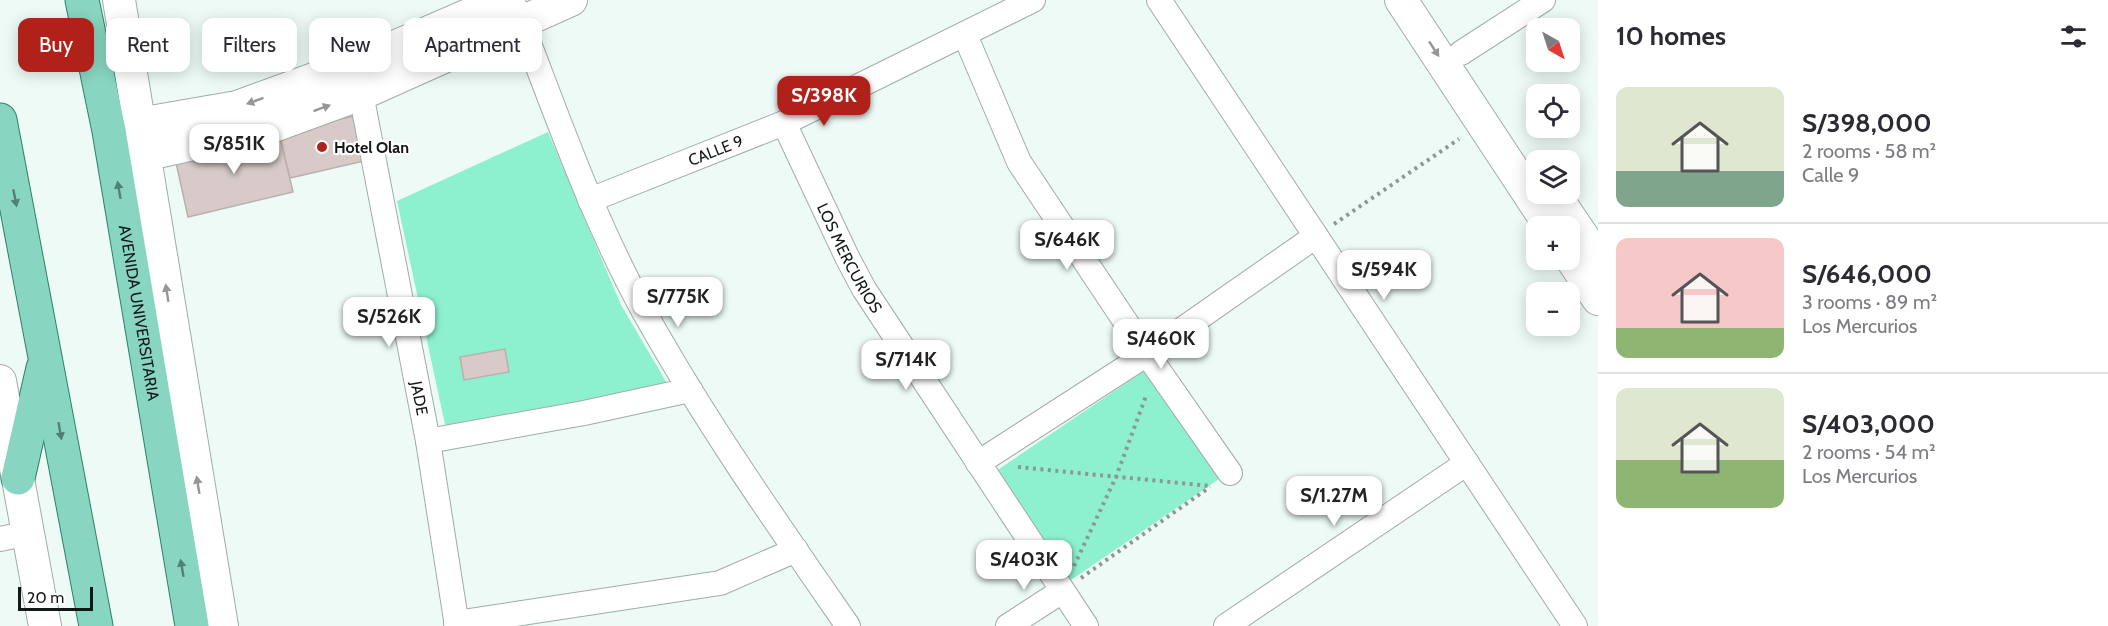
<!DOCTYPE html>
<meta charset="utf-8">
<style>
:root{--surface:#fff;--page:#f7f7f7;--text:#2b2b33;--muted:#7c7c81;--line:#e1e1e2;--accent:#b02119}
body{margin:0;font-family:Cabin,sans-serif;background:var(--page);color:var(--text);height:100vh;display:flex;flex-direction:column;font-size:22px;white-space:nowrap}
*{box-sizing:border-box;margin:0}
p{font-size:20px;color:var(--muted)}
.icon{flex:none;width:33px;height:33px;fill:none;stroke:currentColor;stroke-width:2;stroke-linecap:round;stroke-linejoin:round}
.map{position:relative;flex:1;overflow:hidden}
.side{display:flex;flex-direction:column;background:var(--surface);width:510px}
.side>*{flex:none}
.banner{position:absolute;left:18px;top:18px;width:570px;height:54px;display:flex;gap:12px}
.needle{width:39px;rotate:141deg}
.buttons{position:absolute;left:1526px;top:18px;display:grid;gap:12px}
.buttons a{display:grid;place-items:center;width:54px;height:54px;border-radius:12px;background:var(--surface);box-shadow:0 3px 15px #0003;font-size:30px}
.scale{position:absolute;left:18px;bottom:15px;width:75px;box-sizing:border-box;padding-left:6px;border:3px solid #131816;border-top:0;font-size:16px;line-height:21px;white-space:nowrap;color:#131816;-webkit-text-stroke:4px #fff;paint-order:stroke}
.price{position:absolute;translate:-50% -51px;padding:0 14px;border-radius:12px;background:#fff;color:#222;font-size:20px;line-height:39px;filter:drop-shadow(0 2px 3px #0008)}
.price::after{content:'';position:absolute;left:50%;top:36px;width:18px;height:14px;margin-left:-9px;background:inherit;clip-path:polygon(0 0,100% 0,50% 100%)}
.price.on{background:var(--accent);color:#fff}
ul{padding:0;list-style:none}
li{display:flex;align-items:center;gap:18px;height:150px;padding:0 18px}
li+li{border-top:2px solid var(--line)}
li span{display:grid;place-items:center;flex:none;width:168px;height:120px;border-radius:12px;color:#555}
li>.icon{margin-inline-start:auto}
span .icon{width:72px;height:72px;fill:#fffc;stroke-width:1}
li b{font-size:26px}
h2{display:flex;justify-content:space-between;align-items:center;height:72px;padding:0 18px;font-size:26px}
.chip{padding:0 21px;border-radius:12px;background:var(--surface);box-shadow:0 3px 15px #0003;font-size:21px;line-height:54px}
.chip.on{background:var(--accent);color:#fff}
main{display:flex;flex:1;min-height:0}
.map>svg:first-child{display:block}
.green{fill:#8df1d0}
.building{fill:#d7cac8;stroke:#bcafad;stroke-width:1.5}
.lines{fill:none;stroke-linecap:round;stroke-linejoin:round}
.minor-casing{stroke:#a0aca7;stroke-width:26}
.tertiary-casing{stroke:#a0aca7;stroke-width:34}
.primary-casing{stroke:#2c816a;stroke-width:35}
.path{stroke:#8d9793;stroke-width:4;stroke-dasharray:3 4.5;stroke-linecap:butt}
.minor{stroke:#fff;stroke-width:24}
.tertiary{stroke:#fff;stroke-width:32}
.primary{stroke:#88d6c1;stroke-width:33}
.oneway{fill:#959796}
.oneway2{fill:#538074}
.poi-dot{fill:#b02119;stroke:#fff;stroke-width:2}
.labels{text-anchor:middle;stroke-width:4.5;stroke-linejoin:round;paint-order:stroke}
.poi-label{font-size:16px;font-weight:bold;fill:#131816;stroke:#fff;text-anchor:start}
.street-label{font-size:16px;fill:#131816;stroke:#fff}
</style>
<main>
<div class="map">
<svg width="1598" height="626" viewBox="0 0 1598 626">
<rect width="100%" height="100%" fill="#edfaf5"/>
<path class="green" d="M 548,132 L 621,305 L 668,385 L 446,429 L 397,201 Z
M 1144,371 L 1219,479 L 1071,580 L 996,471 Z"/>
<path class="building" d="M 354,116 L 364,161 L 290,178 L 279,133 Z
M 279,133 L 293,192 L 188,217 L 175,158 Z
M 505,349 L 509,372 L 464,380 L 460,357 Z"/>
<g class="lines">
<defs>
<g id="minor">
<path d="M 1159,0 L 1575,626"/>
<path d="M 515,7 C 556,112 592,219 647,317 C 707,424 778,525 848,626"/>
<path d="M 965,35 L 1019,162 L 1147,354 L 1230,473"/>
<path d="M 1461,53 L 1543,0"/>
<path id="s1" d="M 358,78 L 428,441 L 457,626"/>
<path id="s2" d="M 784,123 L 847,257 L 864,289 L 1086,626"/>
<path id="s3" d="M 590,200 L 784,123 L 1033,0"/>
<path d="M 428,441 L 584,413 L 690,390"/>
<path d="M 978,463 L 1147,354 L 1316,236"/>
<path d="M 0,539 L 29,533"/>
<path d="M 456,623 L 720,583 L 796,550"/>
<path d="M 1008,626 L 1062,591"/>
<path d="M 1226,626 L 1467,463"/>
</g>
<path id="tertiary" d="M 119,0 L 222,626
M 1401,0 L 1550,226
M 139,124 L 237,107 L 355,64 L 503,0
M 144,155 L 271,127 L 361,94 L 571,0
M 1554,194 L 1598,259
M 1569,255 L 1598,299
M 0,381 L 45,626"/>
<g id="primary">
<path id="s4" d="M 82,0 L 109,131 L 192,626"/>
<path d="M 0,120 L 96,626"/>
<path d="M 18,478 L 43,368"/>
</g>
</defs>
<use href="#minor" class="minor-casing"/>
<use href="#tertiary" class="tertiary-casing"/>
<use href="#primary" class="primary-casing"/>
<path class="path" d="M 1334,224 L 1459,139
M 1018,467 L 1210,486
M 1074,566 L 1116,477 L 1146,396
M 1081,578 L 1210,487"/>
<use href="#minor" class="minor"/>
<use href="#tertiary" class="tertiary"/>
<use href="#primary" class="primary"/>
</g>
<defs><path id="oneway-solid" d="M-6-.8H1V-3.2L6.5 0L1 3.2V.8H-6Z" transform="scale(1.5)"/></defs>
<g class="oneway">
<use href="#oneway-solid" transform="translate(1434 49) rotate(57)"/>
<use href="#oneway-solid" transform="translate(255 101) rotate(160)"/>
<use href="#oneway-solid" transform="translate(322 108) rotate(-20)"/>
<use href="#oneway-solid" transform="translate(167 293) rotate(-99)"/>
<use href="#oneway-solid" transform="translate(198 485) rotate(-99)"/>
</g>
<g class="oneway2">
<use href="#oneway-solid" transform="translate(119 190) rotate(-100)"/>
<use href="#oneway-solid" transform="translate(15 198) rotate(79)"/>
<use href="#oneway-solid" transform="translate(60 431) rotate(80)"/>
<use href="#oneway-solid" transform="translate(182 568) rotate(-100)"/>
</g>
<circle class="poi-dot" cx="322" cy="147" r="6"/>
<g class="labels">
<g class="poi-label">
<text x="334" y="153">Hotel Olan</text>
</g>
<g class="street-label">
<text dy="6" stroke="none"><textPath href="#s3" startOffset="135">CALLE 9</textPath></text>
<text dy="6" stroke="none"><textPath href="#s2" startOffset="150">LOS MERCURIOS</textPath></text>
<text dy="6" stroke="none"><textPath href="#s4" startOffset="318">AVENIDA UNIVERSITARIA</textPath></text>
<text dy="6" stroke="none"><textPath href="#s1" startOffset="326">JADE</textPath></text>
</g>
</g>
</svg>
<div class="buttons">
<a><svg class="needle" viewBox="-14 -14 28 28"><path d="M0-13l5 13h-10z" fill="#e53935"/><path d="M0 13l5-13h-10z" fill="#7c7c81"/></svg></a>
<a><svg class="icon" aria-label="locate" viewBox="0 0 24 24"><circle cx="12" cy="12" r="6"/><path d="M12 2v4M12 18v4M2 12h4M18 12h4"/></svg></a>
<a><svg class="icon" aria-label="layers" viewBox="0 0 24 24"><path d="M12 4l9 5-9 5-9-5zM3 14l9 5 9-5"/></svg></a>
<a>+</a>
<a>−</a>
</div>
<div class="scale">20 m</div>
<b class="price on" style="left:824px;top:127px">S/398K</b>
<b class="price" style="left:234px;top:175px">S/851K</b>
<b class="price" style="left:1067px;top:271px">S/646K</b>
<b class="price" style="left:1384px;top:301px">S/594K</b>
<b class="price" style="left:678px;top:328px">S/775K</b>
<b class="price" style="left:389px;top:348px">S/526K</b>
<b class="price" style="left:1161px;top:370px">S/460K</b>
<b class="price" style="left:906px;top:391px">S/714K</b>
<b class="price" style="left:1334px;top:527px">S/1.27M</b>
<b class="price" style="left:1024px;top:591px">S/403K</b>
<div class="banner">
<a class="chip on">Buy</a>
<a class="chip">Rent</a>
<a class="chip">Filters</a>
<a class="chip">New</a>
<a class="chip">Apartment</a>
</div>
</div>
<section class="side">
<h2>10 homes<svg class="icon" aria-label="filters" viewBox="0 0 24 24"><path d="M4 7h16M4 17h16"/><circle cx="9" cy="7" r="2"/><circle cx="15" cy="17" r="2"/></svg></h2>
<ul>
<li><span style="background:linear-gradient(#dfe7d0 70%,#7fa58c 0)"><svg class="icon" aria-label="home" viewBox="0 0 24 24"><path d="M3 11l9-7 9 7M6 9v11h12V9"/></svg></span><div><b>S/398,000</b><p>2 rooms · 58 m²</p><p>Calle 9</p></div></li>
<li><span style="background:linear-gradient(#f6c9c9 75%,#8fb573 0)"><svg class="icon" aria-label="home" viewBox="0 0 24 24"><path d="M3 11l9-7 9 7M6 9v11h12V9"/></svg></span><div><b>S/646,000</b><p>3 rooms · 89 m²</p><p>Los Mercurios</p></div></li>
<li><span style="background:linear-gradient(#dfe7d0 60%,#8fb573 0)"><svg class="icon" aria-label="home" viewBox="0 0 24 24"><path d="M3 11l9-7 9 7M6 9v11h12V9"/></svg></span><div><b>S/403,000</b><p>2 rooms · 54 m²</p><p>Los Mercurios</p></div></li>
</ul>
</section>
</main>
